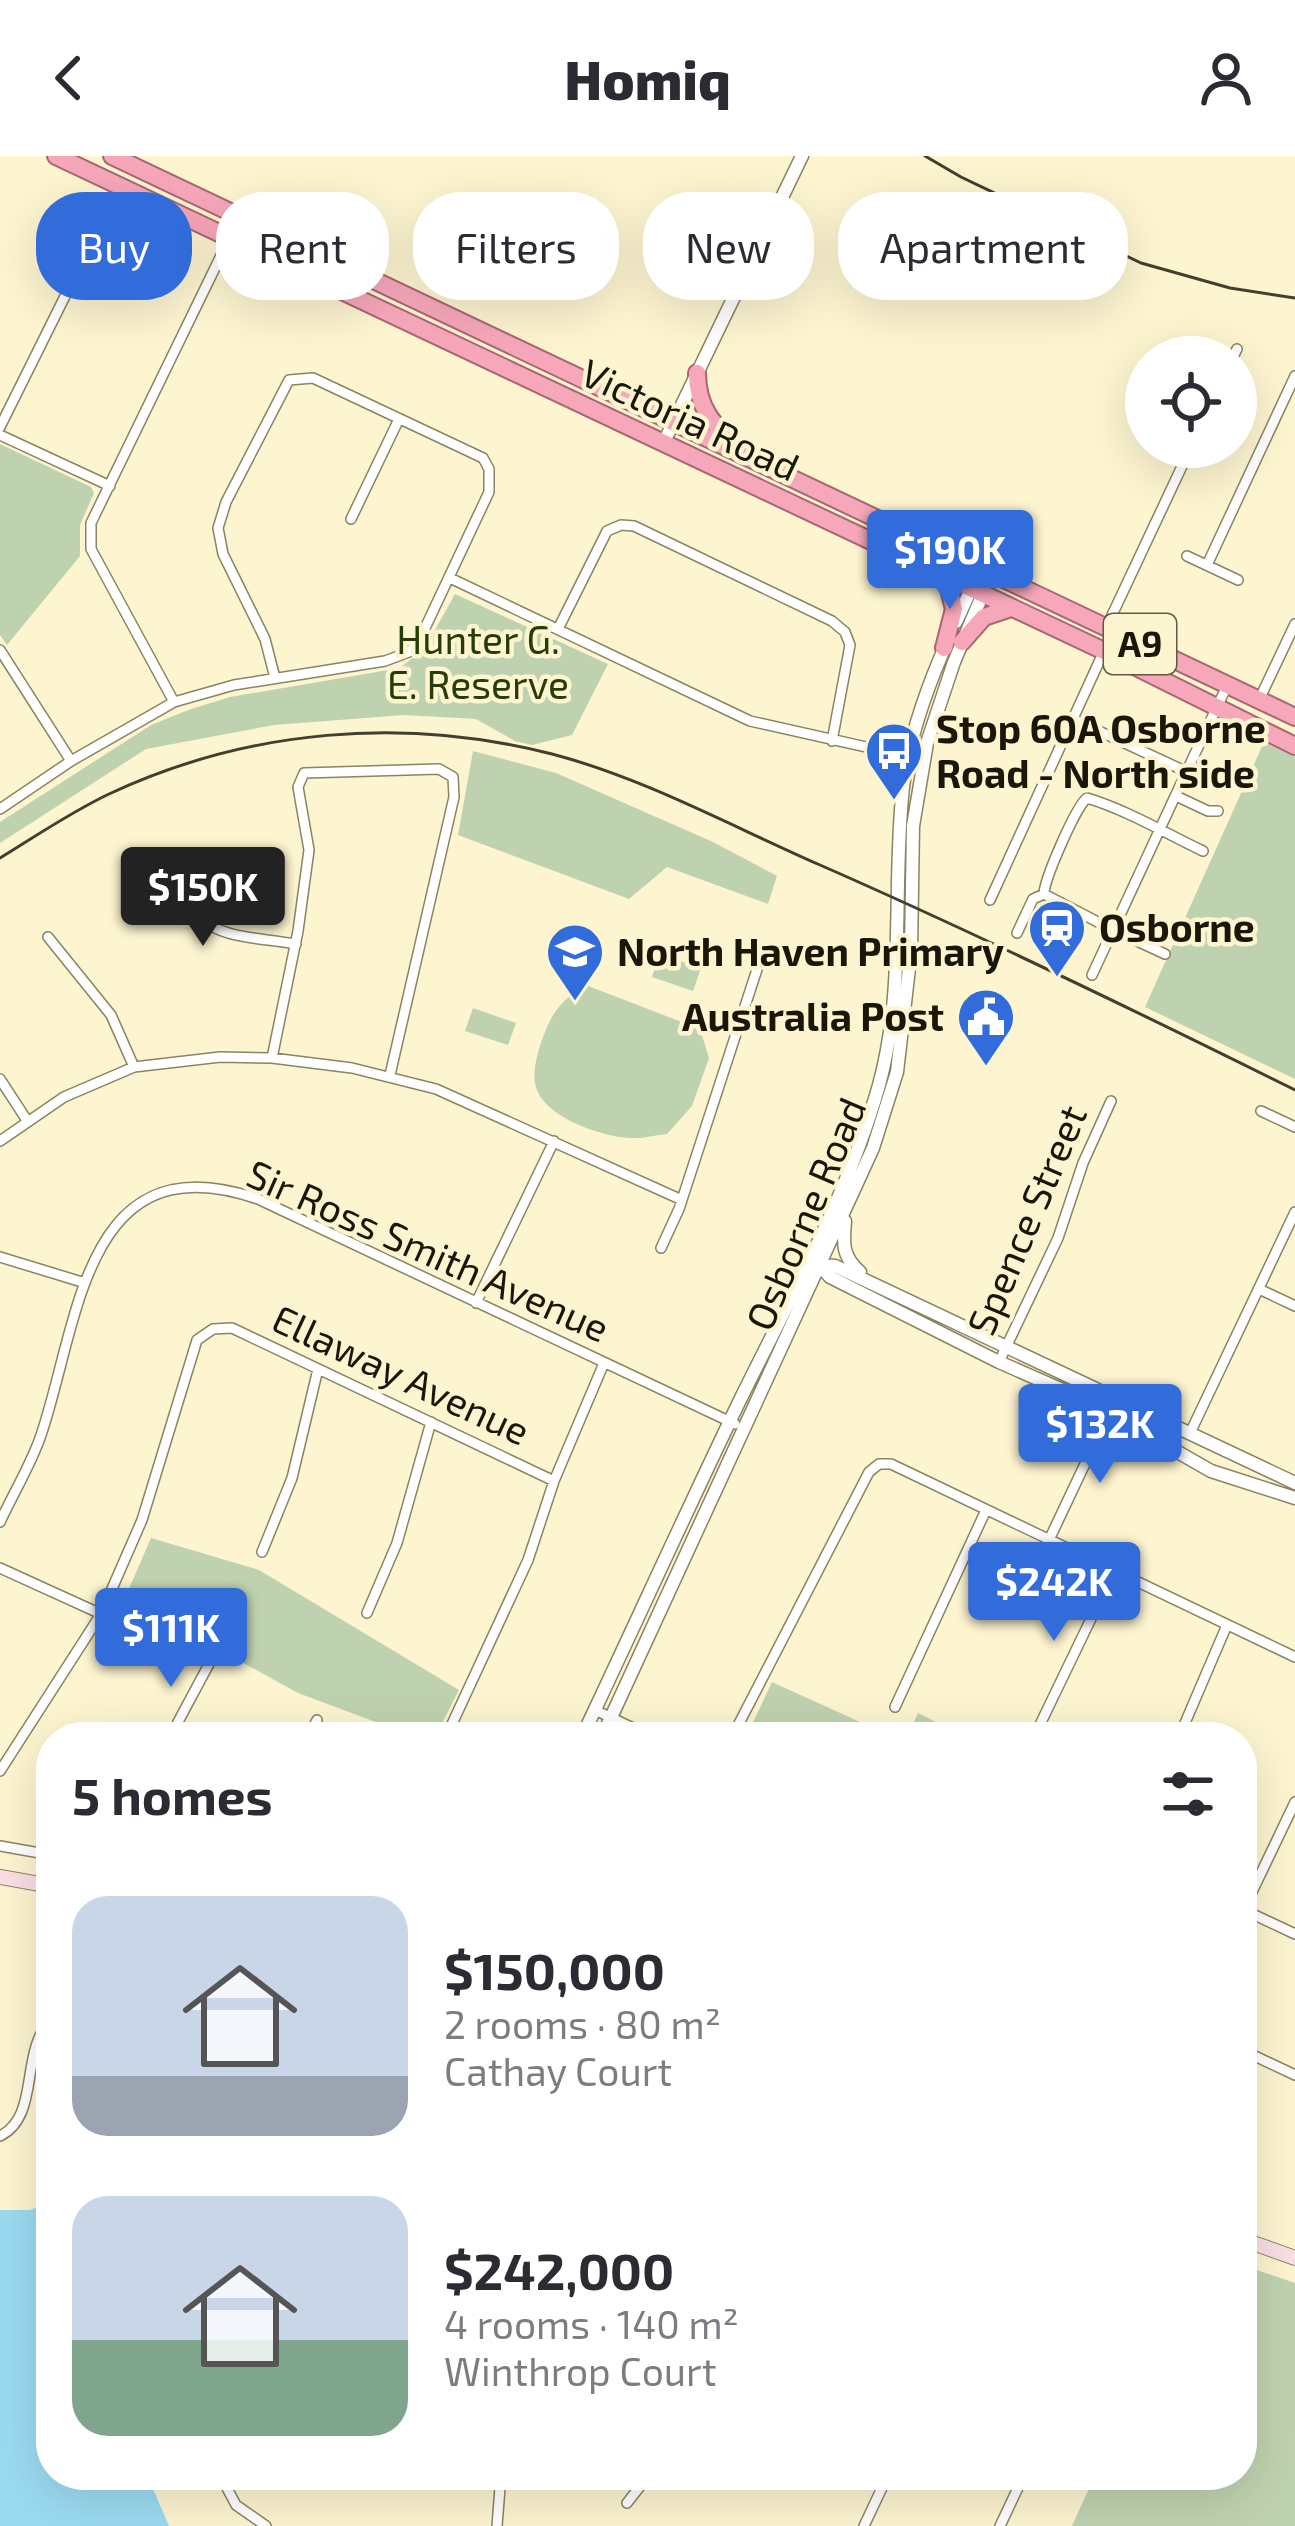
<!DOCTYPE html>
<meta charset="utf-8">
<style>
:root{--surface:#fff;--page:#f7f7f7;--text:#2b2b33;--muted:#7c7c81;--accent:#316cda}
body{margin:0;font-family:"Exo 2",sans-serif;background:var(--page);color:var(--text);height:100vh;display:flex;flex-direction:column;font-size:45px;white-space:nowrap}
*{box-sizing:border-box;margin:0}
p{font-size:39px;color:var(--muted)}
.icon{flex:none;width:66px;height:66px;fill:none;stroke:currentColor;stroke-width:2;stroke-linecap:round;stroke-linejoin:round}
.map{position:relative;flex:1;overflow:hidden}
.details{position:absolute;left:36px;top:1566px;width:1221px;height:768px;display:flex;flex-direction:column;background:var(--surface);border-radius:48px;box-shadow:0 12px 48px #0002}
.details>*{flex:none}
.banner{position:absolute;left:36px;top:36px;width:1224px;height:108px;display:flex;gap:24px}
.fabs{position:absolute;left:1125px;top:180px;display:grid;gap:24px}
.fabs a{display:grid;place-items:center;width:132px;height:132px;border-radius:50%;background:var(--surface);box-shadow:0 12px 48px #0002;font-size:60px}
.price{position:absolute;translate:-50% -102px;padding:0 27px;border-radius:12px;background:var(--accent);color:#fff;font-size:39px;line-height:78px;filter:drop-shadow(0 3px 6px #0008)}
.price::after{content:'';position:absolute;left:50%;top:72px;width:36px;height:27px;margin-left:-18px;background:inherit;clip-path:polygon(0 0,100% 0,50% 100%)}
.price.current{background:#222;color:#fff}
ul{padding:0;list-style:none}
li{display:flex;align-items:center;gap:36px;height:300px;padding:0 36px}
li span{display:grid;place-items:center;flex:none;width:336px;height:240px;border-radius:36px;color:#555}
li>.icon{margin-inline-start:auto}
span .icon{width:144px;height:144px;fill:#fffc;stroke-width:1}
li b{font-size:51px}
h2{display:flex;justify-content:space-between;align-items:center;height:144px;padding:0 36px;font-size:51px}
.tag{padding:0 42px;border-radius:48px;background:var(--surface);box-shadow:0 12px 48px #0002;font-size:42px;line-height:108px}
.tag.current{background:var(--accent);color:#fff}
header{display:flex;justify-content:space-between;align-items:center;height:156px;padding:0 36px;background:var(--surface);font-size:54px;font-weight:800}
.map>svg:first-child{display:block}
.green{fill:#bfd2b0}
.water{fill:#9bdbf2}
.lines{fill:none;stroke-linecap:round;stroke-linejoin:round}
.minor-casing{stroke:#8b8362;stroke-width:12}
.tertiary-casing{stroke:#8b8362;stroke-width:15}
.secondary-casing{stroke:#8b8362;stroke-width:16}
.trunk-casing{stroke:#a86671;stroke-width:20}
.minor{stroke:#fff;stroke-width:9}
.tertiary{stroke:#fff;stroke-width:12}
.secondary{stroke:#fcdee5;stroke-width:14}
.trunk{stroke:#f7a7ba;stroke-width:16}
.rail{stroke:#433f2e;stroke-width:3}
.labels{text-anchor:middle;stroke-width:9;stroke-linejoin:round;paint-order:stroke}
.shield{fill:#fdf4d0;stroke:#5e5945;stroke-width:3}
.shield-label{font-size:36px;font-weight:bold;fill:#1a170a}
.street-label{font-size:39px;fill:#1a170a;stroke:#fdf4d0}
.park-label{font-size:39px;fill:#263d08;stroke:#fdf4d0}
.poi-label{font-size:39px;font-weight:bold;fill:#1a170a;stroke:#fdf4d0;text-anchor:start}
</style>
<header><svg class="icon" aria-label="back" viewBox="0 0 24 24"><path d="M15 5l-7 7 7 7"/></svg>Homiq<svg class="icon" aria-label="person" viewBox="0 0 24 24"><circle cx="12" cy="8" r="4"/><path d="M4 21q1-7 8-7t8 7"/></svg></header>
<div class="map">
<svg width="1295" height="2370" viewBox="0 0 1295 2370">
<rect width="100%" height="100%" fill="#fdf4d0"/>
<path class="green" d="M 0,288 L 91,331 L 94,337 L 80,369 L 80,400 L 7,489 L 0,479 Z
M 455,438 L 608,508 L 572,579 L 532,589 L 515,585 L 476,563 L 404,559 L 274,569 L 146,593 L 0,687 L 0,666 L 151,569 L 191,553 L 230,541 L 400,512 L 425,492 Z
M 1264,586 L 1295,601 L 1295,923 L 1145,851 Z
M 473,595 L 556,617 L 713,686 L 777,720 L 768,748 L 667,711 L 629,743 L 458,679 Z
M 659,798 L 701,812 L 693,835 L 652,821 Z
M 588,830 L 700,873 L 709,902 L 692,950 L 667,978 C 655,979 642,983 630,982 C 602,981 544,961 536,931 C 531,916 539,891 545,876 C 554,853 565,840 588,830 Z
M 473,852 L 516,867 L 508,889 L 465,875 Z
M 151,1382 L 259,1414 L 459,1534 L 435,1581 L 416,1581 L 298,1537 L 125,1442 Z
M 772,1526 L 893,1581 L 746,1581 Z
M 918,1557 L 966,1581 L 900,1581 L 908,1579 Z
M 1242,2109 L 1295,2127 L 1295,2370 L 1072,2370 L 1095,2319 L 1242,2319 Z"/>
<path class="water" d="M 51,2047 L 51,2319 L 147,2319 L 169,2370 L 0,2370 L 0,2054 L 29,2054 Z"/>
<g class="lines">
<defs>
<path id="minor" d="M 1233,201 L 1237,193
M 0,271 L 79,112
M 0,279 L 110,330
M 351,363 L 399,263
M 1187,400 L 1238,424
M 1207,409 L 1295,220
M 450,422 L 750,565 L 924,604
M 1106,472 L 1191,291
M 558,473 L 607,375 L 621,369 L 634,370 L 832,465 L 845,476 L 850,489 L 832,585
M 0,494 L 71,605
M 1259,544 L 1295,468
M 174,546 L 91,393 L 91,367 L 230,81
M 1073,563 L 1187,616
M 1176,640 L 1208,655 L 1218,655
M 0,653 L 71,605 L 174,546 L 234,529 L 385,505 L 409,496 L 418,487 L 489,336 L 489,313 L 483,302 L 313,222 L 289,224 L 226,346 L 218,372 L 223,398 L 265,483 L 275,522
M 1203,695 C 1165,677 1127,654 1087,642 C 1076,650 1044,724 1044,738 L 1113,774 C 1151,693 1188,611 1227,530
M 170,713 C 199,785 227,777 296,788
M 990,744 L 1104,495
M 1017,777 L 1033,743 L 1044,738
M 48,781 L 111,859 L 134,911
M 1092,819 L 1113,774 L 1165,798
M 272,902 L 298,775 L 309,694 L 298,631 L 304,617 L 439,613 L 453,621 L 454,641 L 390,919
M 0,923 L 28,966
M 1261,955 L 1295,971
M 0,985 L 64,941 L 134,911 L 220,901 L 272,902 L 352,912 L 436,933 L 682,1044
M 661,1092 L 679,1053 L 763,795
M 0,1101 L 82,1126
M 1259,1133 L 1295,1150
M 476,1147 L 554,985
M 999,1206 L 1058,1082 L 1083,1007 L 1111,945
M 1191,1275 L 1295,1056
M 0,1366 C 13,1338 30,1310 40,1282 C 79,1171 82,982 258,1043 L 735,1268
M 1049,1384 L 1109,1257
M 262,1396 L 292,1322 L 318,1213
M 0,1412 L 101,1458
M 367,1457 L 397,1387 L 431,1266
M 895,1551 L 986,1354
M 595,1554 L 652,1581
M 170,1581 L 209,1508
M 308,1581 L 317,1564
M 446,1581 L 528,1404 L 554,1325 L 604,1207
M 732,1581 L 869,1316 L 879,1308 L 891,1308 L 1295,1501
M 1034,1581 L 1114,1415
M 1179,1581 L 1227,1469
M 0,1615 L 101,1458 L 142,1364 L 197,1184 L 213,1173 L 232,1172 L 554,1325
M 0,1690 L 51,1699
M 1244,1754 L 1295,1778
M 1242,1757 L 1295,1646
M 1242,1894 L 1295,1919
M 0,1980 C 41,1960 19,1895 51,1864
M 220,2319 L 236,2349 L 266,2370
M 627,2347 L 649,2319
M 497,2370 L 501,2319
M 864,2370 L 888,2319
M 1000,2370 L 1024,2319"/>
<path id="tertiary" d="M 663,288 L 802,0
M 956,466 L 971,433 L 986,416
M 845,1065 C 843,1087 842,1101 860,1116
M 819,1109 L 830,1121 L 999,1206 L 1092,1247 L 1211,1315 L 1295,1342
M 819,1109 L 835,1110 L 1295,1327
M 582,1581 C 635,1469 686,1356 740,1244 C 790,1142 848,1039 879,929 C 906,831 892,731 903,631 C 909,580 927,531 948,484
M 602,1581 L 857,1027 L 873,992 L 897,916 L 911,795 L 913,670 L 927,587 L 954,506 L 984,435"/>
<path id="secondary" d="M 0,1721 L 51,1730
M 1242,2083 L 1295,2102"/>
<path id="trunk" d="M 56,0 L 1104,495 L 1295,590
M 112,0 L 1295,561
M 697,217 C 697,252 713,269 738,291
M 962,486 L 984,461 L 1011,452
M 944,492 L 954,453 L 946,421"/>
</defs>
<use href="#minor" class="minor-casing"/>
<use href="#tertiary" class="tertiary-casing"/>
<use href="#secondary" class="secondary-casing"/>
<use href="#trunk" class="trunk-casing"/>
<use href="#minor" class="minor"/>
<use href="#tertiary" class="tertiary"/>
<use href="#secondary" class="secondary"/>
<use href="#trunk" class="trunk"/>
<path class="rail" d="M 925,0 L 961,21 L 1141,107 L 1230,132 L 1295,142
M 0,702 C 36,680 71,656 109,638 C 248,573 403,560 552,598 C 644,622 733,671 820,709 C 980,779 1138,856 1295,934"/>
</g>
<defs>
<symbol id="bus-pin" viewBox="-11 -11 22 30"><path d="M0 17L-7.5 6A9.5 9.5 0 1 1 7.5 6Z" fill="#316cda" stroke="#fdf4d0"/><path d="M-5-6H5V4H4V6H2V4H-2V6H-4V4H-5ZM-3.5-4V0h7V-4ZM-3.5 1.2v1.5H-2V1.2ZM2 1.2v1.5H3.5V1.2Z" fill="#fff"/></symbol>
<symbol id="station-pin" viewBox="-11 -11 22 30"><path d="M0 17L-7.5 6A9.5 9.5 0 1 1 7.5 6Z" fill="#316cda" stroke="#fdf4d0"/><path d="M-3-6H3Q5-6 5-4V2Q5 4 3 4L4.5 6H3L1.5 4h-3L-3 6H-4.5L-3 4Q-5 4-5 2V-4Q-5-6-3-6ZM-3.5-4v3h7v-3ZM-3.5 1v1.5H-2V1ZM2 1v1.5H3.5V1Z" fill="#fff"/></symbol>
<symbol id="school-pin" viewBox="-11 -11 22 30"><path d="M0 17L-7.5 6A9.5 9.5 0 1 1 7.5 6Z" fill="#316cda" stroke="#fdf4d0"/><path d="M0-5L7-2L0 1L-7-2ZM-4 1L0 2.5L4 1V4Q0 6-4 4Z" fill="#fff"/></symbol>
<symbol id="civic-pin" viewBox="-11 -11 22 30"><path d="M0 17L-7.5 6A9.5 9.5 0 1 1 7.5 6Z" fill="#316cda" stroke="#fdf4d0"/><path d="M-.6-6.5H3V-4.5H.6V-3L4-1V1h2V6H-6V1h2V-1L-.6-3ZM-1.2 2.5V6h2.4V2.5Z" fill="#fff"/></symbol>
</defs>
<g fill-rule="evenodd">
<use href="#bus-pin" x="861" y="562" width="66" height="90"/>
<use href="#station-pin" x="1024" y="739" width="66" height="90"/>
<use href="#school-pin" x="542" y="763" width="66" height="90"/>
<use href="#civic-pin" x="953" y="828" width="66" height="90"/>
</g>
<g class="labels">
<rect class="shield" x="1104" y="458" width="72" height="60" rx="9"/>
<g class="shield-label">
<text x="1140" y="501">A9</text>
</g>
<g class="street-label">
<text transform="translate(690 264) rotate(25)" y="14">Victoria Road</text>
<text transform="translate(806 1058) rotate(-67)" y="14">Osborne Road</text>
<text transform="translate(1027 1064) rotate(-67)" y="14">Spence Street</text>
<text transform="translate(428 1095) rotate(24)" y="14">Sir Ross Smith Avenue</text>
<text transform="translate(401 1219) rotate(25)" y="14">Ellaway Avenue</text>
</g>
<g class="park-label">
<text x="478" y="498">Hunter G.<tspan x="478" dy="45">E. Reserve</tspan></text>
</g>
<g class="poi-label">
<text x="936" y="587">Stop 60A Osborne<tspan x="936" dy="45">Road - North side</tspan></text>
<text x="1099" y="786">Osborne</text>
<text x="617" y="810">North Haven Primary</text>
<text x="944" y="875" text-anchor="end">Australia Post</text>
</g>
</g>
</svg>
<div class="fabs">
<a><svg class="icon" aria-label="locate" viewBox="0 0 24 24"><circle cx="12" cy="12" r="6"/><path d="M12 2v4M12 18v4M2 12h4M18 12h4"/></svg></a>
</div>
<b class="price" style="left:950px;top:456px">$190K</b>
<b class="price current" style="left:203px;top:793px">$150K</b>
<b class="price" style="left:1100px;top:1330px">$132K</b>
<b class="price" style="left:1054px;top:1488px">$242K</b>
<b class="price" style="left:171px;top:1534px">$111K</b>
<div class="banner">
<a class="tag current">Buy</a>
<a class="tag">Rent</a>
<a class="tag">Filters</a>
<a class="tag">New</a>
<a class="tag">Apartment</a>
</div>
<section class="details">
<h2>5 homes<svg class="icon" aria-label="filters" viewBox="0 0 24 24"><path d="M4 7h16M4 17h16"/><circle cx="9" cy="7" r="2"/><circle cx="15" cy="17" r="2"/></svg></h2>
<ul>
<li><span style="background:linear-gradient(#c9d6e8 75%,#9aa5b1 0)"><svg class="icon" aria-label="home" viewBox="0 0 24 24"><path d="M3 11l9-7 9 7M6 9v11h12V9"/></svg></span><div><b>$150,000</b><p>2 rooms · 80 m²</p><p>Cathay Court</p></div></li>
<li><span style="background:linear-gradient(#c9d6e8 60%,#7fa58c 0)"><svg class="icon" aria-label="home" viewBox="0 0 24 24"><path d="M3 11l9-7 9 7M6 9v11h12V9"/></svg></span><div><b>$242,000</b><p>4 rooms · 140 m²</p><p>Winthrop Court</p></div></li>
</ul>
</section>
</div>
